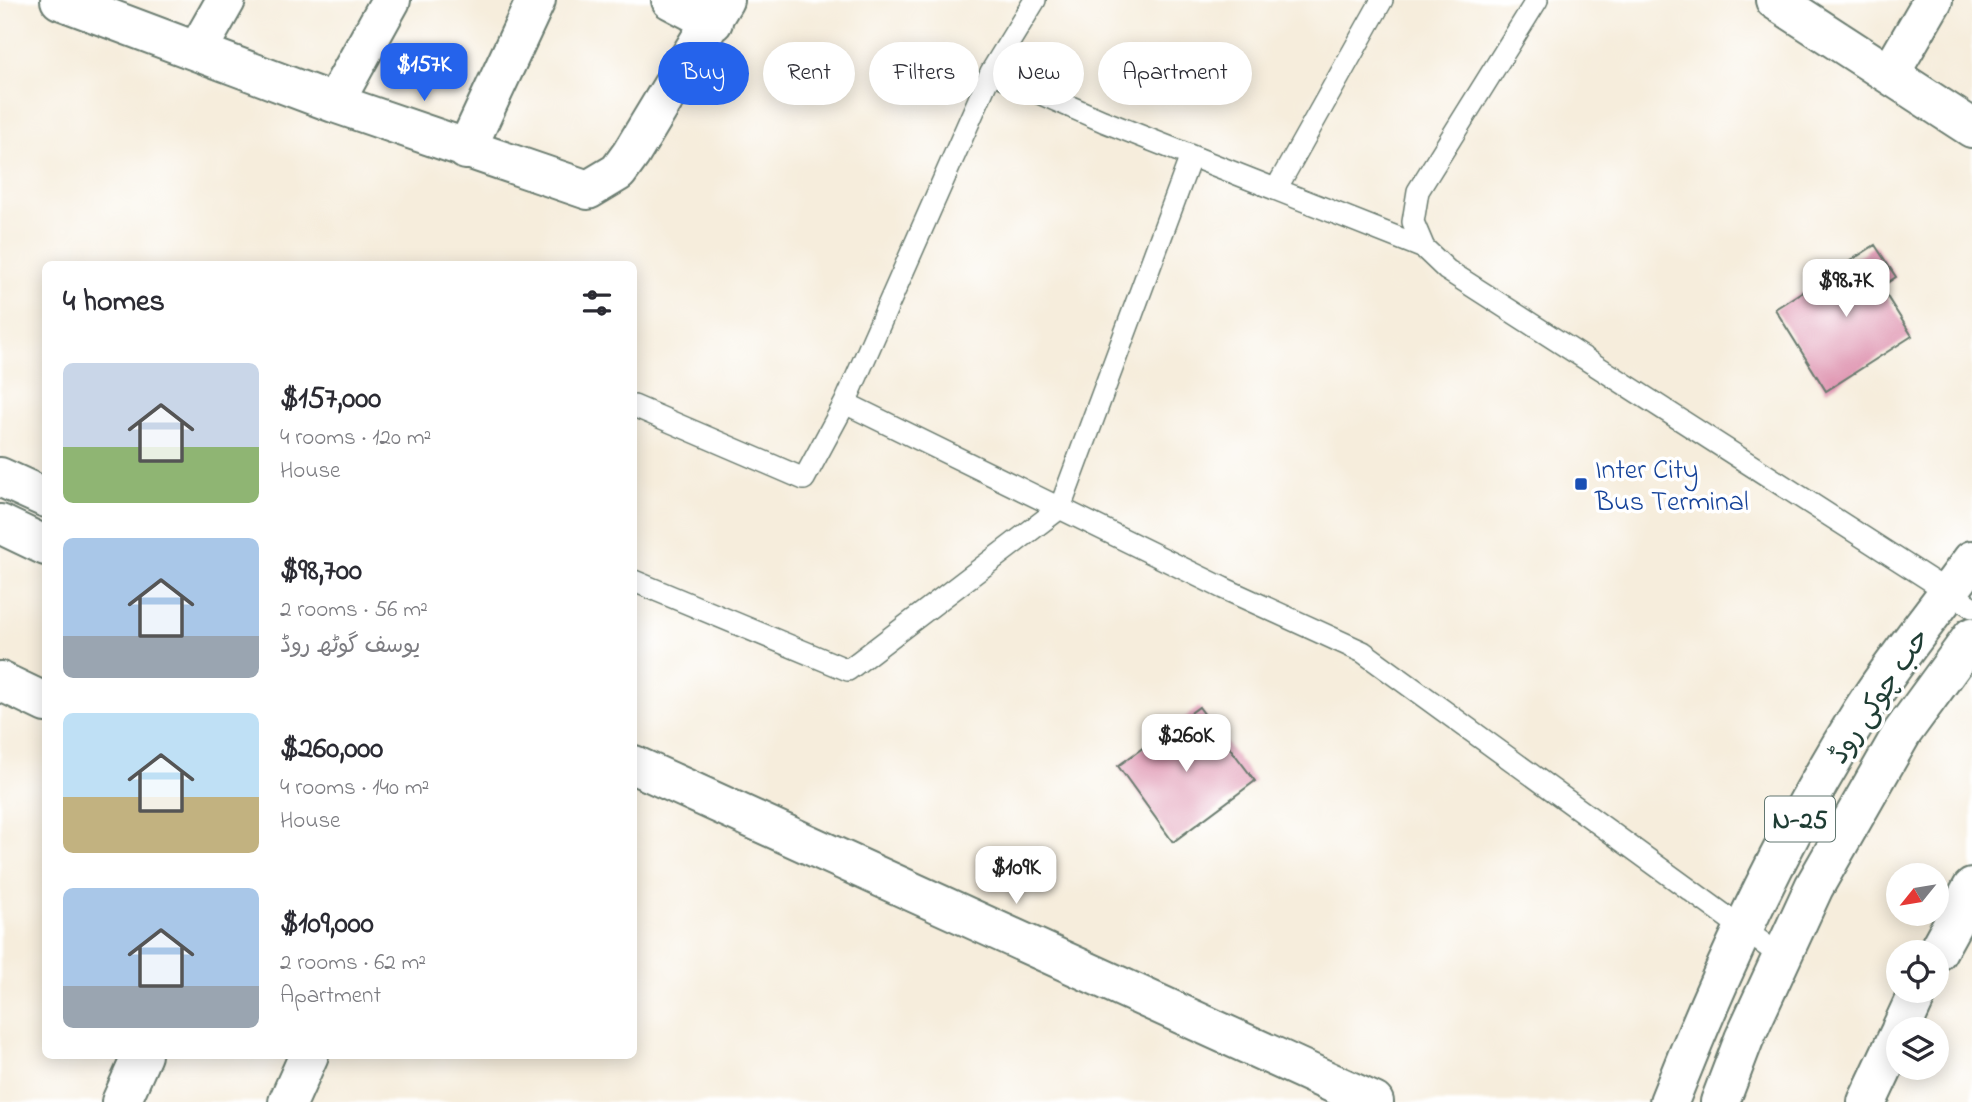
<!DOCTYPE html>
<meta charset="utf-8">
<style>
:root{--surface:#fff;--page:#f7f7f7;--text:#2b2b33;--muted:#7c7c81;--accent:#2563eb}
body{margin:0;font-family:"Indie Flower","Playpen Sans Arabic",sans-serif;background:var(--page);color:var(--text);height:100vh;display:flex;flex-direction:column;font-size:26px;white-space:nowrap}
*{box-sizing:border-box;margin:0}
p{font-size:23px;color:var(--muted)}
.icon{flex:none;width:38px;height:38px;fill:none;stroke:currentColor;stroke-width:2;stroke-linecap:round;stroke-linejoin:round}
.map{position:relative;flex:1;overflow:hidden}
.sheet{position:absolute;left:42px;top:261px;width:595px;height:798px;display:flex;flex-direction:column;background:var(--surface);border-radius:10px;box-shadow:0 4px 18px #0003}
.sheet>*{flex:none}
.guide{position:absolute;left:658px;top:42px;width:665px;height:63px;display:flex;gap:14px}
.needle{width:46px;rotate:240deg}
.buttons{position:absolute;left:1886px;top:863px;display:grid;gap:14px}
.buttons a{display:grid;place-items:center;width:63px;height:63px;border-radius:50%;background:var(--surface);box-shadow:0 4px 18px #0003;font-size:35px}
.price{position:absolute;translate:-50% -60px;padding:0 16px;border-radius:14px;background:#fff;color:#222;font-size:23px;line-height:46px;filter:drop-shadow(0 2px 4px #0008)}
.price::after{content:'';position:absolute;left:50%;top:42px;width:21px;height:16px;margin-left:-10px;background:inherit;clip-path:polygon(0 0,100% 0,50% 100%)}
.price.current{background:var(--accent);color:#fff}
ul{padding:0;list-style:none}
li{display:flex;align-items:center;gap:21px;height:175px;padding:0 21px}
li span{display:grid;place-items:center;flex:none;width:196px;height:140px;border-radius:10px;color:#555}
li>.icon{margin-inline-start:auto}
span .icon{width:84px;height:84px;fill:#fffc;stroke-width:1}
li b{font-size:30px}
h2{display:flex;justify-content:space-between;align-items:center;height:84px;padding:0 21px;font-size:30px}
.tag{padding:0 24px;border-radius:32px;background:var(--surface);box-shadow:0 4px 18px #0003;font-size:24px;line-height:63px}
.tag.current{background:var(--accent);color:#fff}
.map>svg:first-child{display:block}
.building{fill:#dc8aa9}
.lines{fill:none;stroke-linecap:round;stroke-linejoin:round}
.lane-casing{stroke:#6a7b6f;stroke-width:24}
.street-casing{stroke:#6a7b6f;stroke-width:42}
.secondary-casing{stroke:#6a7b6f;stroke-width:42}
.highway-casing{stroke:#6a7b6f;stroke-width:42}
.lane{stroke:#fff;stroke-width:21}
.street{stroke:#fff;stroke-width:38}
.secondary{stroke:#fff;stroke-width:38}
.highway{stroke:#fff;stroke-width:38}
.transit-dot{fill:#1a4fb4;stroke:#fff;stroke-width:2.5}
.labels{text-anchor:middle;stroke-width:7;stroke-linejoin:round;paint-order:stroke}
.shield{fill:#fff;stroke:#627771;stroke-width:2}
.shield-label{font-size:26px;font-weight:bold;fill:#1f3d34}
.transit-label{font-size:28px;fill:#164399;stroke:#fff;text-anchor:start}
.street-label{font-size:28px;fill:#1f3d34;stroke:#fff}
</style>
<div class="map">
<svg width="1972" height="1102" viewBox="0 0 1972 1102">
<rect width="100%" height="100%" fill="#fff"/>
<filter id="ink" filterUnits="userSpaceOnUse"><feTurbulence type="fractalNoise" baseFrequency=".0143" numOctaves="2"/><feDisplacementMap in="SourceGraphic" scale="14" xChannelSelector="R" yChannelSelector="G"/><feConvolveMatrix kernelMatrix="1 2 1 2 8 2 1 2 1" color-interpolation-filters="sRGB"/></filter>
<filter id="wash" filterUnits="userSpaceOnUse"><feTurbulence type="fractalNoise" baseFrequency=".00686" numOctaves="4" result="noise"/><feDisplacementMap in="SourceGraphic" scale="28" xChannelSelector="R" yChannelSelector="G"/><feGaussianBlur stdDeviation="1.57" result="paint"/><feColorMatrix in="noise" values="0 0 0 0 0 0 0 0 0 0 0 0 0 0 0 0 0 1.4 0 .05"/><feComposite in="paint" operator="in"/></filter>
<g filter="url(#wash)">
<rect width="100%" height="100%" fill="#f6eddc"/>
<g id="blocks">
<path class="building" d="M 1875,245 L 1896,277 L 1881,287 L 1912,336 L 1826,391 L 1775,309 Z
M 1199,707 L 1255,781 L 1173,842 L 1118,766 Z"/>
</g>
</g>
<g filter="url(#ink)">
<use href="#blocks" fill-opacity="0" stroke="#6a7b6f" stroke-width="2"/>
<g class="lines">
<defs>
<path id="lane" d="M 991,72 L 1103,121 L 1424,248 L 1447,270 L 1972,607
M 1276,189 L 1382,0
M 1424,248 L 1413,222 L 1418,191 L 1537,0
M 845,403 L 1223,588 L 1363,652 L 1782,957
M 634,406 L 804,479 L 845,403 L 991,72 L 1035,0
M 634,581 L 848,670 L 1060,508 L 1191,156"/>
<path id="street" d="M 60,0 L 334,103 L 588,190 L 618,172 L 631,154 L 724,0
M 671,0 L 713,22
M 197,51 L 226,0
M 1890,74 L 1933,0
M 334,103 L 391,0
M 466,150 L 536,0
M 0,477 L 46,498
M 0,524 L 46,546
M 0,681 L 46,703
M 634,765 L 1374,1102
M 121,1102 L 142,1055
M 288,1102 L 309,1055"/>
<path id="secondary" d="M 1775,0 L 1972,128"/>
<path id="highway" d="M 1937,952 L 1972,888
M 1901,1029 L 1919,990
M 1669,1102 C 1722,967 1784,834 1862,711 C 1895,659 1936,610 1972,560
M 1720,1102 L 1744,1039 L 1814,887 L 1902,733 L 1972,637
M 1867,1102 L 1899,1034"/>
</defs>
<use href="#lane" class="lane-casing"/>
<use href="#street" class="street-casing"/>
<use href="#secondary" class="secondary-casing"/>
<use href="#highway" class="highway-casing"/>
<use href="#lane" class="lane"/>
<use href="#street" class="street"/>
<use href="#secondary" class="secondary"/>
<use href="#highway" class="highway"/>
</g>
</g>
<rect class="transit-dot" x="1574" y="477" width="14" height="14" rx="3.5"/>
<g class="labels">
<rect class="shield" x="1765" y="796.5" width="70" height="45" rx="5"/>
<g class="shield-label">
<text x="1800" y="828">N-25</text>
</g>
<g class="transit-label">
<text x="1595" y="478">Inter City<tspan x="1595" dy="32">Bus Terminal</tspan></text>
</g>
<g class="street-label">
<text transform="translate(1878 695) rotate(-56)" y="10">حب چوکی روڈ</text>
</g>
</g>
</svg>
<div class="buttons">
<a><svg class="needle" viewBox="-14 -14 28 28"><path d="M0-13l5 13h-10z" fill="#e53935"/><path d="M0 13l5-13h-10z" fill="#7c7c81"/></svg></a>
<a><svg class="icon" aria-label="locate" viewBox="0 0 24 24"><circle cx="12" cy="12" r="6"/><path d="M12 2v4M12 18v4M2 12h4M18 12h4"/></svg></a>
<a><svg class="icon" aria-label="layers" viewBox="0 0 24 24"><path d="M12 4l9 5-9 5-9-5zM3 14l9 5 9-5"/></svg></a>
</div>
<b class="price current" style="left:424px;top:103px">$157K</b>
<b class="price" style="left:1846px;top:319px">$98.7K</b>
<b class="price" style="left:1186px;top:774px">$260K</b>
<b class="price" style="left:1016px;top:906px">$109K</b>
<div class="guide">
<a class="tag current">Buy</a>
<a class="tag">Rent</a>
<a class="tag">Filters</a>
<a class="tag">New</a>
<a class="tag">Apartment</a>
</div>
<section class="sheet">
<h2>4 homes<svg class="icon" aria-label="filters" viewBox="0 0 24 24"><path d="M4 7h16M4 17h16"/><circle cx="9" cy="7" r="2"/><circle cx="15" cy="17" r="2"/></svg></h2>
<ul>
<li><span style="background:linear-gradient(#c9d6e8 60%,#8fb573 0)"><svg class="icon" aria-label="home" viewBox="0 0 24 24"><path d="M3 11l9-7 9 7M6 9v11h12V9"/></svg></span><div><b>$157,000</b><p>4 rooms · 120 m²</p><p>House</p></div></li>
<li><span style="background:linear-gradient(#a9c7e8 70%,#9aa5b1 0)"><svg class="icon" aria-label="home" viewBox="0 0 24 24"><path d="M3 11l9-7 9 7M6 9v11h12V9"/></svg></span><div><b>$98,700</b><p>2 rooms · 56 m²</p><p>یوسف گوٹھ روڈ</p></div></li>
<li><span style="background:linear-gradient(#bfe0f5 60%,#c2b280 0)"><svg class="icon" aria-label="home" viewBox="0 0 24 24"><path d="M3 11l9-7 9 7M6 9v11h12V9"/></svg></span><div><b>$260,000</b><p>4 rooms · 140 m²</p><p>House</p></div></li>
<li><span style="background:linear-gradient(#a9c7e8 70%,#9aa5b1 0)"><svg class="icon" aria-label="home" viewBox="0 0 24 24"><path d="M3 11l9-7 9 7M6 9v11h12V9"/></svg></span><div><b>$109,000</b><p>2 rooms · 62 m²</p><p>Apartment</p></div></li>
</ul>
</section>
</div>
